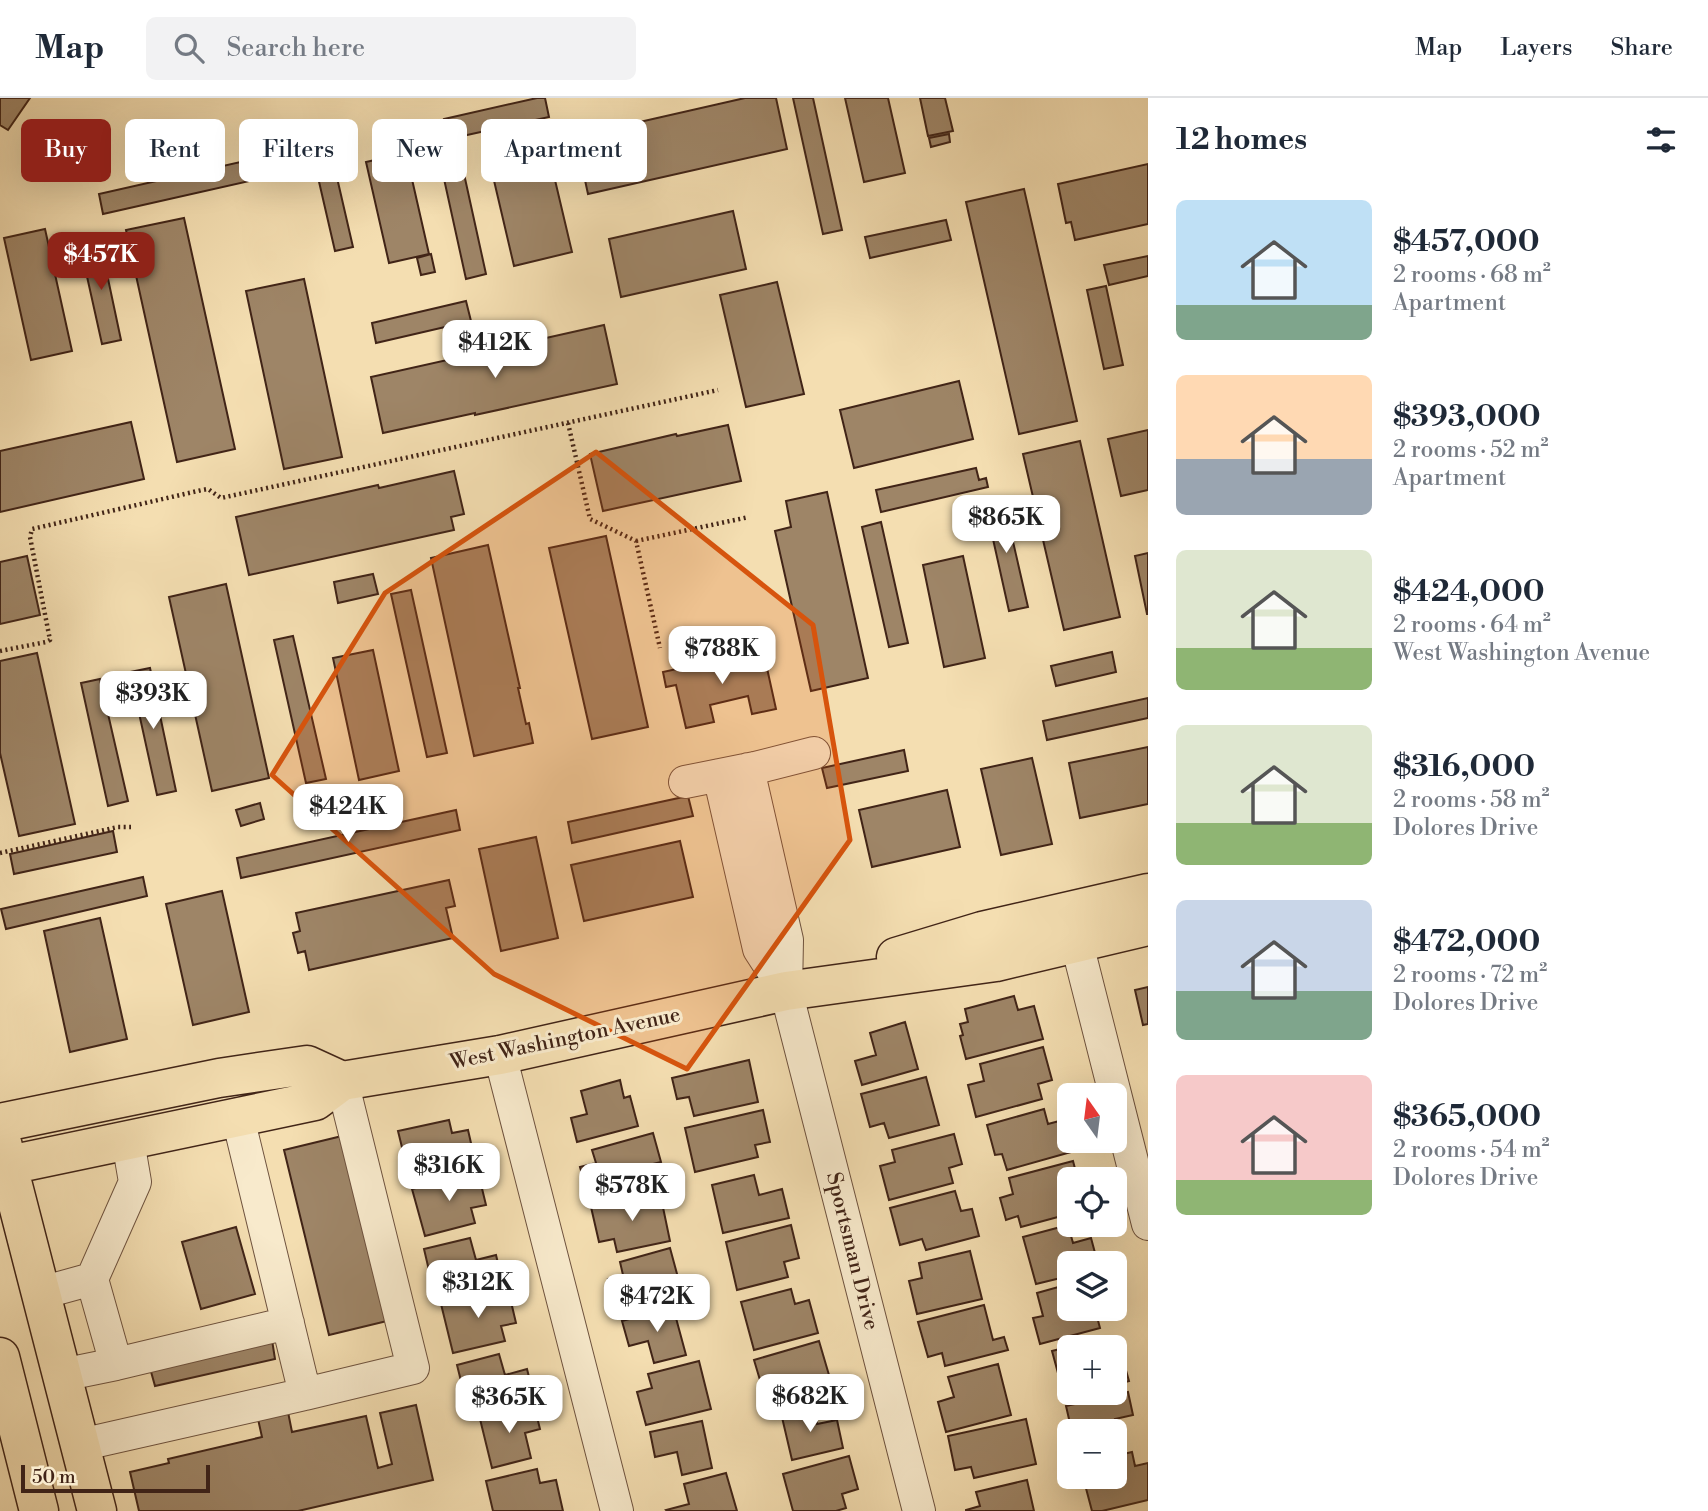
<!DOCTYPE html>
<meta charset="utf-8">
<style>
:root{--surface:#fff;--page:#f2f2f3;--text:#1f2937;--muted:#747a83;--line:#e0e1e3;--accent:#8f2418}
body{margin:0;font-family:"Libre Bodoni",serif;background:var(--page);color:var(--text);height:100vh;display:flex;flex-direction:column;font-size:26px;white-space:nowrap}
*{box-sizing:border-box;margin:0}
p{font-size:23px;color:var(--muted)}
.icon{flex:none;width:38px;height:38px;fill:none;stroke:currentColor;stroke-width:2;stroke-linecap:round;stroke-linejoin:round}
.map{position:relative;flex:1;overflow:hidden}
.side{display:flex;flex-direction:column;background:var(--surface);width:560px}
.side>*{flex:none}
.banner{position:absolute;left:21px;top:21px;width:665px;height:63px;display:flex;gap:14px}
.needle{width:46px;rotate:346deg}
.tools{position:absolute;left:1057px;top:985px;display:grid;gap:14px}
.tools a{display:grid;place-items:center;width:70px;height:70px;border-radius:10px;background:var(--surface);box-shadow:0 7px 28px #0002;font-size:35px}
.scale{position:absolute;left:21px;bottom:18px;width:189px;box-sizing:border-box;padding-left:7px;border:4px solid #412417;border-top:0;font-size:19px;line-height:24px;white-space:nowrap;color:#412417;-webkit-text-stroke:5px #f8eacc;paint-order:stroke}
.price{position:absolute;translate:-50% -60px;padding:0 16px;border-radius:14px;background:#fff;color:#222;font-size:23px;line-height:46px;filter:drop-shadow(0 2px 4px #0008)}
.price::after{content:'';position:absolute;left:50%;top:42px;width:21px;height:16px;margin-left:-10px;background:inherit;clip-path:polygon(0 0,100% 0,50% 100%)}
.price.on{background:var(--accent);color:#fff}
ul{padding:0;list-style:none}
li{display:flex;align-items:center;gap:21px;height:175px;padding:0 28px}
li span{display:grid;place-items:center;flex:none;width:196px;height:140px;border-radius:10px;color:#555}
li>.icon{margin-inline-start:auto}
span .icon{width:84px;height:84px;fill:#fffc;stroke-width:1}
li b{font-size:30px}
h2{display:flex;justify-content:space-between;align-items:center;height:84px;padding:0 28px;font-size:30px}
.chip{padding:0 24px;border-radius:10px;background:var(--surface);box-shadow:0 7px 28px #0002;font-size:24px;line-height:63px}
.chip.on{background:var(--accent);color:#fff}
header{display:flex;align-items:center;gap:42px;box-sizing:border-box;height:98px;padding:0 35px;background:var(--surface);border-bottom:2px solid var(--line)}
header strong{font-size:33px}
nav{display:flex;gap:38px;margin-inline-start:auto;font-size:24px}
.search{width:490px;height:63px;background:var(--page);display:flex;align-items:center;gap:18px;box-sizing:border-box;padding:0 24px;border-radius:10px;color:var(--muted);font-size:26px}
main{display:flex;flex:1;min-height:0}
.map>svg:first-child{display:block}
.building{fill:#9e8567;stroke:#412417;stroke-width:2}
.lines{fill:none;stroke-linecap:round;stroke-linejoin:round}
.minor-casing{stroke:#6e523e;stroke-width:34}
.major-casing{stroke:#412417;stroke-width:41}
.path{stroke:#412417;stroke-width:4.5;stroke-dasharray:2 3.5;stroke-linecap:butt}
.minor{stroke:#f8eacc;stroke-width:32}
.major{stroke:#f4deb1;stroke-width:38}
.marked{fill:#d7540d;fill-opacity:0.2;stroke:#d7540d;stroke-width:5;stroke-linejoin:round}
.labels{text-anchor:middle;stroke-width:6;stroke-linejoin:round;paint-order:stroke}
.street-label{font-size:21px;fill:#412417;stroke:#f8eacc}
</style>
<header>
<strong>Map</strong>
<div class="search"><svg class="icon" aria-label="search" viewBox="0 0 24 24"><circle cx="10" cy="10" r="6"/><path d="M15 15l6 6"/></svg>Search here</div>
<nav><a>Map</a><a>Layers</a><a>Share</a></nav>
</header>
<main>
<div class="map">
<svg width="1148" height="1413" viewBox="0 0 1148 1413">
<rect width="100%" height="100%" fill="#f4deb1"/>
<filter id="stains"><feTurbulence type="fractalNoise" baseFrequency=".00286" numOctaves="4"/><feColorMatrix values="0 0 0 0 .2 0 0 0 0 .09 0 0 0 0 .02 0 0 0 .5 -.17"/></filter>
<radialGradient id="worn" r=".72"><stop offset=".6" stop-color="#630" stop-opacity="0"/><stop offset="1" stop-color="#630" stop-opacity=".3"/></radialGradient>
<path class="building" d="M 0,0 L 30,0 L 8,32 L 0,27 Z
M 537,0 L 545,0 L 549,19 L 449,41 L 444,21 Z
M 745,0 L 776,0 L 787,51 L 588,96 L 580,59 L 583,59 L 578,38 Z
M 793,0 L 813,0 L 842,132 L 823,136 Z
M 845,0 L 888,0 L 905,75 L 864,84 Z
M 920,0 L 945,0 L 953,33 L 928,38 Z
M 949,36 L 950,44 L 931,49 L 929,40 Z
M 457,44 L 486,176 L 466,181 L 437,49 Z
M 546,44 L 572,154 L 514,168 L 488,57 Z
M 406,55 L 429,156 L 389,165 L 366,64 Z
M 258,60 L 263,80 L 103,116 L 99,96 Z
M 1148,66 L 1148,126 L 1075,142 L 1071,124 L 1066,125 L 1058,86 Z
M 335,71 L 353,149 L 335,153 L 317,75 Z
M 1024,91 L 1077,323 L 1019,336 L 966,104 Z
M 733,113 L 746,171 L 621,199 L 609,141 Z
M 184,120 L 235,351 L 177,364 L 126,132 Z
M 946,122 L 951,142 L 870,160 L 865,139 Z
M 45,131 L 72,253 L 31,262 L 4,140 Z
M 100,143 L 121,242 L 102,246 L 80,147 Z
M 431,156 L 435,174 L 421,177 L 417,160 Z
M 1148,158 L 1148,178 L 1109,187 L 1104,167 Z
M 304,181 L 342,359 L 284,371 L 246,193 Z
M 777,184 L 804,296 L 746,309 L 720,197 Z
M 1106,188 L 1123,267 L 1104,271 L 1087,192 Z
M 466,203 L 471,223 L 376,245 L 372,225 Z
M 604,227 L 617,286 L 475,317 L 475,315 L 383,335 L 371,279 Z
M 959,283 L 973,341 L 854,370 L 840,312 Z
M 131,324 L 144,381 L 0,414 L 0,353 Z
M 728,327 L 741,383 L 603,413 L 590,356 L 676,336 L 677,338 Z
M 1148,332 L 1148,392 L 1121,398 L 1108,341 Z
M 1080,343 L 1120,519 L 1064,532 L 1023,356 Z
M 976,370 L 979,382 L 986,380 L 988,389 L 881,414 L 876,392 Z
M 454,373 L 464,416 L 451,419 L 454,432 L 249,477 L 236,419 L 378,387 L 379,390 Z
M 827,394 L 868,580 L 811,593 L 775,433 L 791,429 L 786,403 Z
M 1003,400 L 1028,509 L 1009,513 L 985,405 Z
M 881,424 L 908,545 L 889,549 L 862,429 Z
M 606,438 L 648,629 L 592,641 L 549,450 Z
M 488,447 L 520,590 L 518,590 L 526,626 L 529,625 L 533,645 L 474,658 L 431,460 Z
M 1148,455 L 1148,516 L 1147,516 L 1135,458 Z
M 27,458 L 40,517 L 0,526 L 0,464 Z
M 963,458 L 985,560 L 944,569 L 923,467 Z
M 373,476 L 378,496 L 338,505 L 334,484 Z
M 226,486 L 269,680 L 212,693 L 169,499 Z
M 411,492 L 447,655 L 427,659 L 391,496 Z
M 293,538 L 326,681 L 306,685 L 274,542 Z
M 373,552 L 399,673 L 359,682 L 333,560 Z
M 763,552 L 776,611 L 752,616 L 748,598 L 710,607 L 714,624 L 686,630 L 676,587 L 666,589 L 663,574 Z
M 1112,554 L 1116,574 L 1056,588 L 1051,568 Z
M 37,555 L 75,726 L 19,738 L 0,655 L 0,563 Z
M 150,570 L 176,693 L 157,697 L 130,574 Z
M 100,581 L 128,703 L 108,708 L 81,585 Z
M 1148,600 L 1148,620 L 1047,642 L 1043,623 Z
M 1148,649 L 1148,706 L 1080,720 L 1069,665 Z
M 904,652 L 908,673 L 827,690 L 822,670 Z
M 1032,660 L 1052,746 L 1001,757 L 981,671 Z
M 947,692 L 960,749 L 872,769 L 859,712 Z
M 688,698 L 693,718 L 572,745 L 568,724 Z
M 260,705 L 264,721 L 241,728 L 236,712 Z
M 456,712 L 460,732 L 241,780 L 237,760 Z
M 113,733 L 117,754 L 14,776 L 10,756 Z
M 536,739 L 558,840 L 501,853 L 479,751 Z
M 680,743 L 693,799 L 584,823 L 571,767 Z
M 143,779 L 147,798 L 6,831 L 1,811 Z
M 449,782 L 455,808 L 446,810 L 453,840 L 309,872 L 305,853 L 298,855 L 293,835 L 300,833 L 296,815 Z
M 222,793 L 249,914 L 193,927 L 166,806 Z
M 100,820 L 127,941 L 70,954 L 44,833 Z
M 1148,889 L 1148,926 L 1143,927 L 1135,892 Z
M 1014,898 L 1018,912 L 1034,908 L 1043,941 L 966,961 L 960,938 L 963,937 L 960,926 L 968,924 L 965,911 Z
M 905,924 L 918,971 L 862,987 L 855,963 L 876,957 L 870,935 Z
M 1043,949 L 1052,982 L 1038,986 L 1042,1001 L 976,1019 L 968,987 L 984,983 L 980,966 Z
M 749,962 L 758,1004 L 694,1018 L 689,999 L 677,1001 L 672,980 Z
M 926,979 L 939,1027 L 889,1040 L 884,1025 L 870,1029 L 861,996 Z
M 620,982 L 624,1000 L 630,998 L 638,1028 L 577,1044 L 571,1020 L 587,1016 L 581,993 Z
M 1044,1011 L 1048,1026 L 1063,1022 L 1071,1054 L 1007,1072 L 1002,1056 L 995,1057 L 987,1027 Z
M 763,1012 L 770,1044 L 755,1047 L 758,1059 L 695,1074 L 685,1030 Z
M 449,1022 L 452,1035 L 468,1032 L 476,1067 L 410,1082 L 398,1033 Z
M 653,1035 L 661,1064 L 653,1066 L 658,1086 L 590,1105 L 580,1069 L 596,1065 L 592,1052 Z
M 954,1036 L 962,1066 L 949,1070 L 953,1085 L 889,1102 L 880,1068 L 895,1064 L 892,1052 Z
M 342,1038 L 387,1223 L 329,1237 L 284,1052 Z
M 1073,1063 L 1078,1082 L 1069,1082 L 1069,1100 L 1066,1101 L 1069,1116 L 1021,1129 L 1018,1118 L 1006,1122 L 1000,1100 L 1013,1096 L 1009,1080 Z
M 478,1074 L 486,1107 L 471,1110 L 475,1125 L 425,1138 L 412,1091 Z
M 754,1077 L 759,1097 L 782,1091 L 789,1120 L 723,1135 L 712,1087 Z
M 955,1093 L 961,1113 L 972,1111 L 979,1138 L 926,1152 L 922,1141 L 900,1147 L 890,1110 Z
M 660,1095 L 670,1143 L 617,1154 L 614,1141 L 599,1144 L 591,1109 Z
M 791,1127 L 799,1160 L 784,1164 L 788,1179 L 737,1192 L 726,1144 Z
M 1068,1127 L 1073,1145 L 1091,1140 L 1098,1166 L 1069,1166 L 1069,1178 L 1036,1186 L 1023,1139 Z
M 236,1129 L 255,1196 L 201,1211 L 182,1144 Z
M 470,1140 L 476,1162 L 496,1157 L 502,1182 L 435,1198 L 424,1151 Z
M 670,1150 L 683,1198 L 618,1216 L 608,1181 L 623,1177 L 620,1164 Z
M 970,1153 L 982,1201 L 917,1216 L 909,1183 L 922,1180 L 919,1165 Z
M 1069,1186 L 1069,1211 L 1110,1211 L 1096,1215 L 1100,1230 L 1040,1246 L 1033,1220 L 1043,1218 L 1037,1195 Z
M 508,1191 L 516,1225 L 501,1228 L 505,1243 L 453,1255 L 441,1206 Z
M 791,1191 L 795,1206 L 809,1202 L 818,1235 L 754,1252 L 741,1204 Z
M 984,1207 L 993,1242 L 1004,1239 L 1008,1252 L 945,1268 L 942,1255 L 928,1259 L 918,1224 Z
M 673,1209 L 686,1257 L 654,1265 L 648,1243 L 629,1248 L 622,1223 Z
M 1102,1240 L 1104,1250 L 1069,1250 L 1069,1295 L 1086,1295 L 1065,1301 L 1052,1253 Z
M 272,1242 L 275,1261 L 155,1288 L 150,1270 Z
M 819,1243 L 829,1277 L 814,1281 L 817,1295 L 768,1309 L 754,1262 Z
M 1120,1251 L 1129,1283 L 1115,1287 L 1115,1253 Z
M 499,1256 L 505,1277 L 527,1271 L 534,1299 L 481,1313 L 473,1285 L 462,1287 L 457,1267 Z
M 699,1263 L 711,1311 L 646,1327 L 637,1294 L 652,1290 L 648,1276 Z
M 998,1266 L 1011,1317 L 946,1334 L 938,1304 L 954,1299 L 948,1279 Z
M 1128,1294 L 1133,1317 L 1115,1321 L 1121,1347 L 1115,1348 L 1115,1334 L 1072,1334 L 1066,1308 Z
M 416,1307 L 433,1382 L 298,1413 L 139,1413 L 130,1374 L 169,1365 L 168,1361 L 262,1339 L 258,1321 L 288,1314 L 292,1334 L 366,1318 L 378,1370 L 392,1366 L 380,1315 Z
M 534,1307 L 540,1331 L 525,1335 L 531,1360 L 492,1370 L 480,1321 Z
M 813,1307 L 817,1326 L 837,1322 L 843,1350 L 792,1362 L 781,1315 Z
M 1026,1321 L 1036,1366 L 974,1380 L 971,1369 L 955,1372 L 948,1338 Z
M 702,1323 L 712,1370 L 682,1377 L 677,1354 L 655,1359 L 650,1334 Z
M 1132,1354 L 1135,1368 L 1148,1365 L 1148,1402 L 1102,1413 L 1092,1413 L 1083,1379 L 1115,1379 L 1115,1358 Z
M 849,1358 L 858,1391 L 842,1396 L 846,1410 L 836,1413 L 793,1413 L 783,1376 Z
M 537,1371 L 540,1385 L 556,1382 L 563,1413 L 493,1413 L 486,1383 Z
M 726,1375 L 737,1413 L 667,1413 L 666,1412 L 689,1406 L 684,1386 Z
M 1027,1382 L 1034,1413 L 966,1413 L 966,1412 L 980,1408 L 976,1394 Z"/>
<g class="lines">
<defs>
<path id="minor" d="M 748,671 L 787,842 L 786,893 L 919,1413
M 719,677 L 759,851 L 786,893
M 685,684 L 755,670 L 814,655
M 1077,846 L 1148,1126
M 500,957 L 617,1413
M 238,1020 L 305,1296 L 413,1270 L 342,983
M 128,1043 L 135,1084 L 92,1181 L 116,1266 L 288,1225
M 41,1195 L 92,1181
M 62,1277 L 116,1266
M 80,1347 L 305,1296"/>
<path id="major" d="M 896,859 L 982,833 L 1148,795
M 0,1025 L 219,980 L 307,967 L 342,983
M 0,1037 L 97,1413
M 0,1069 L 315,1003 L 342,983 L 500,957 L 786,893 L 996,864 L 1148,828
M 0,1259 L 39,1413"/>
</defs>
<use href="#minor" class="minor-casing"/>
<use href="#major" class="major-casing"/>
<path class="path" d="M 568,325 L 590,421 L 636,443 L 660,550
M 636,443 L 749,419
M 0,553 L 46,544 L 50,542 L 30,439 L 32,431 L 202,392 L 208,391 L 221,400 L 718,292
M 0,755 L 118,729 L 131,729"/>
<use href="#minor" class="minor"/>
<use href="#major" class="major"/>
</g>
<path class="marked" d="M 596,354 L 813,527 L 850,742 L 687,971 L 494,876 L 272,677 L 385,495 Z"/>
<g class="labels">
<g class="street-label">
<text transform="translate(565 940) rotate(-12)" y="7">West Washington Avenue</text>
<text transform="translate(853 1153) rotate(76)" y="7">Sportsman Drive</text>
</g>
</g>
<rect width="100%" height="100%" filter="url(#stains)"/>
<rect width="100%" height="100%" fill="url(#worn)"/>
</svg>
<div class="tools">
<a><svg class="needle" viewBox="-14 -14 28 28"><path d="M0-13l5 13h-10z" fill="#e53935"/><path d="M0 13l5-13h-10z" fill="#747a83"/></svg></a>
<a><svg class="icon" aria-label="locate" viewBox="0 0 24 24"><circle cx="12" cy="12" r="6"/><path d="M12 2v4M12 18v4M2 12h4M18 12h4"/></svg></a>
<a><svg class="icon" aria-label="layers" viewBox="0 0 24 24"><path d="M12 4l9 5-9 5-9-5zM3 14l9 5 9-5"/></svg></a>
<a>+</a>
<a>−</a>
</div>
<div class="scale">50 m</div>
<b class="price on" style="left:101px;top:194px">$457K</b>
<b class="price" style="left:495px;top:282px">$412K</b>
<b class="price" style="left:1006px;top:457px">$865K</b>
<b class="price" style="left:722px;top:588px">$788K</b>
<b class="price" style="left:153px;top:633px">$393K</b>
<b class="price" style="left:348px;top:746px">$424K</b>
<b class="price" style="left:449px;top:1105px">$316K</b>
<b class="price" style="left:632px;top:1125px">$578K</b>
<b class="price" style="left:478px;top:1222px">$312K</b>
<b class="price" style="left:657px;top:1236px">$472K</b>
<b class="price" style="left:810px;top:1336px">$682K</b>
<b class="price" style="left:509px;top:1337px">$365K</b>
<div class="banner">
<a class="chip on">Buy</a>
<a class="chip">Rent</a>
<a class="chip">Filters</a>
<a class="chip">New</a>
<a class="chip">Apartment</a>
</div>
</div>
<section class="side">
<h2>12 homes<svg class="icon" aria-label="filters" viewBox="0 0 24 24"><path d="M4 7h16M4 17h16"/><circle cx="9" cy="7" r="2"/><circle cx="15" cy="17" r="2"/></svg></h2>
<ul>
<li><span style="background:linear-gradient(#bfe0f5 75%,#7fa58c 0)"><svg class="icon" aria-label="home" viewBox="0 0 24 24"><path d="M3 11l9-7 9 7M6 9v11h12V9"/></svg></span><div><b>$457,000</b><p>2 rooms · 68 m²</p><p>Apartment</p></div></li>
<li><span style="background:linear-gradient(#ffd9b3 60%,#9aa5b1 0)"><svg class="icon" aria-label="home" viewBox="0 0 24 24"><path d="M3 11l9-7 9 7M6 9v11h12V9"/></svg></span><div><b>$393,000</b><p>2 rooms · 52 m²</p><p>Apartment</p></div></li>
<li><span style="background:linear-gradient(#dfe7d0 70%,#8fb573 0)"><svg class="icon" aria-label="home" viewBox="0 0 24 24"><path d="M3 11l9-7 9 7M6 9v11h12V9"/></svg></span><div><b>$424,000</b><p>2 rooms · 64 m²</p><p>West Washington Avenue</p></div></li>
<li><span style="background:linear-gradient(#dfe7d0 70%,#8fb573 0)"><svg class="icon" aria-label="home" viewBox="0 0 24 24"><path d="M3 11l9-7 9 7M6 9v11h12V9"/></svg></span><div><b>$316,000</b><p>2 rooms · 58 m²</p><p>Dolores Drive</p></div></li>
<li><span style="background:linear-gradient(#c9d6e8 65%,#7fa58c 0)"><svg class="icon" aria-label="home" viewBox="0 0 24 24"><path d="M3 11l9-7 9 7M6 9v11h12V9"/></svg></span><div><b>$472,000</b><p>2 rooms · 72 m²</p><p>Dolores Drive</p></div></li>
<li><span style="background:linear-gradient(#f6c9c9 75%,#8fb573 0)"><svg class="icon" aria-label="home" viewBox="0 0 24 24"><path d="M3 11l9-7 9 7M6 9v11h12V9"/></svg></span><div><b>$365,000</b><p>2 rooms · 54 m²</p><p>Dolores Drive</p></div></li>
</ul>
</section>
</main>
